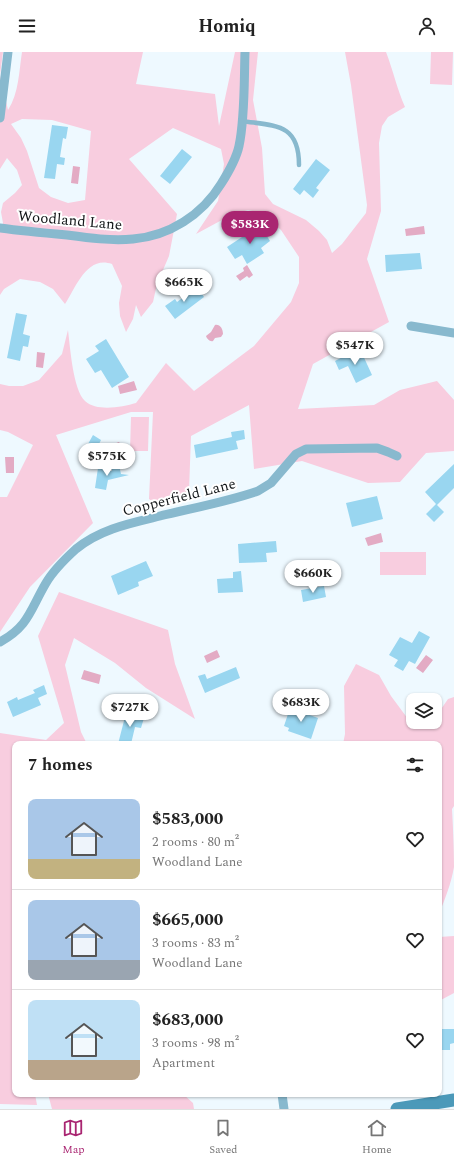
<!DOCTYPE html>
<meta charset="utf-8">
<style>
:root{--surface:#fff;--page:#f6f6f6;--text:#222;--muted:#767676;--line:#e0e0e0;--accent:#a92571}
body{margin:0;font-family:Spectral,serif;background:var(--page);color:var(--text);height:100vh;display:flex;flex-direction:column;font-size:15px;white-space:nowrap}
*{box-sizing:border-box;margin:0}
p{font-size:13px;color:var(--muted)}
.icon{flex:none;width:22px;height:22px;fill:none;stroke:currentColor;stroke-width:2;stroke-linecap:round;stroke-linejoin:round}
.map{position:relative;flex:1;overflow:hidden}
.panel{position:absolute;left:12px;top:689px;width:430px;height:356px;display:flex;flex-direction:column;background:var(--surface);border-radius:8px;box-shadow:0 1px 3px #0004}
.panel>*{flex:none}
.buttons{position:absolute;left:406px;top:641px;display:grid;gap:8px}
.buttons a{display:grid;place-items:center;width:36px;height:36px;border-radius:8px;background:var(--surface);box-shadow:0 1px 3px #0004;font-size:20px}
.price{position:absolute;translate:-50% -34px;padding:0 9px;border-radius:14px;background:#fff;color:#222;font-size:13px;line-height:26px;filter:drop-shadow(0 1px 2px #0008)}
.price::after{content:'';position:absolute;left:50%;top:24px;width:12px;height:9px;margin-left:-6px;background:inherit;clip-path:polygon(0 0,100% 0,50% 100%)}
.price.on{background:var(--accent);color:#fff}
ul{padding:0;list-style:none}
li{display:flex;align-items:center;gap:12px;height:100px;padding:0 16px}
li+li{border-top:1px solid var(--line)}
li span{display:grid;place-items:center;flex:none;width:112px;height:80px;border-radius:8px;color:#555}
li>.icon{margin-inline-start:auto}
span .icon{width:48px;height:48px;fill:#fffc;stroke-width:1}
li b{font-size:17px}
h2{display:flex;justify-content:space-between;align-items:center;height:48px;padding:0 16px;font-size:17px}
header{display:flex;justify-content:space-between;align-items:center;height:52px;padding:0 16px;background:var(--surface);font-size:18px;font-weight:700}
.tabs{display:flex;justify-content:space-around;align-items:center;height:56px;border-top:1px solid var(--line);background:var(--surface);font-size:11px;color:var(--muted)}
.tabs a{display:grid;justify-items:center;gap:2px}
.tabs .on{color:var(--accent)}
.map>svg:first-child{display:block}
.green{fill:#f8cddf;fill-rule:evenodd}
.water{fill:#e3abc4}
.building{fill:#99d6f0}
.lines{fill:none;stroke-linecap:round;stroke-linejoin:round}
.lane{stroke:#88b9ce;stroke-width:4.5}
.street{stroke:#88b9ce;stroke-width:9}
.secondary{stroke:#4b99b9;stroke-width:13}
.labels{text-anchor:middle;stroke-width:4;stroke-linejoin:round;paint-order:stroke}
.street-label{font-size:15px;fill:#121618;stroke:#fff}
</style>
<header><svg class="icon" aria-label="menu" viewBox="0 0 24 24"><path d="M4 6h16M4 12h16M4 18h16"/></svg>Homiq<svg class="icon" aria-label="person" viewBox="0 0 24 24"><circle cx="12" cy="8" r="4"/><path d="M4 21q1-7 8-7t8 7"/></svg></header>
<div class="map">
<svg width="454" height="1057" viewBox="0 0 454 1057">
<rect width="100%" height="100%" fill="#eef9ff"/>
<path class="green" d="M 0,0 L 3,0 L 0,23 L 8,58 C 19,41 19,19 22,0 L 143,0 L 136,32 L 215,42 L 219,74 L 235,0 L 258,0 L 253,48 L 262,96 L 265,142 L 273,152 L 306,168 L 319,179 L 327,188 L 332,201 L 342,192 L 366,161 L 367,153 L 351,33 L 345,0 L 386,0 C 393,18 397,37 405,55 L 388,65 L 382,74 L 379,91 L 381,159 L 367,207 L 389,270 L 313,312 L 298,357 L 374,353 L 400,338 L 437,329 L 454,348 L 454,399 L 426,401 L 400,430 L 368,431 L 302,409 L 254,417 L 249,353 L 191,384 L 189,439 L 162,456 L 149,447 L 153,360 L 131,360 L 56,383 L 93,471 L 30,535 L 0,580 L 0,445 L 7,445 L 33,393 L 8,380 L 0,378 L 0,332 L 9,334 L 23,334 L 39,328 L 62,302 L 68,278 C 70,294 73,338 85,349 C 97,360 122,355 136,351 L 166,311 L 194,339 L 254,294 L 291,250 L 299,231 L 299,205 L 281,178 L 261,161 L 248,158 L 233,162 L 196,182 L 218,149 L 224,112 L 221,97 L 173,76 L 129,107 L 177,162 L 169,204 L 157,232 L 153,250 L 141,265 L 136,253 L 133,267 L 126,280 L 120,264 L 119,251 L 122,234 L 112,212 C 87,203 76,235 65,252 L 53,237 L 40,230 L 20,227 L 4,237 L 0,243 L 0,180 L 3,171 L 1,160 L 3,151 L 15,141 L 22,133 L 17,118 L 7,106 L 0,117 ZM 22,67 L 52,68 L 91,79 L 85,148 L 68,151 L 51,145 L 39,136 L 27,99 L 21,86 L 11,72 Z
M 431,0 L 453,0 L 452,33 L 430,32 Z
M 131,365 L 149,365 L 148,399 L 130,399 Z
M 380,500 L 426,500 L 426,523 L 380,523 Z
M 59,540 L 168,578 L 175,612 L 195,667 L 146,636 L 115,611 L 74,586 L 65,613 L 81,680 L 87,692 L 15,692 L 15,1042 L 35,1042 L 37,1053 L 0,1052 L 0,681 L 46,688 L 64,671 L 38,584 Z
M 356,612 L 379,623 L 391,644 L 411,671 L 429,674 L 432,670 L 435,670 L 435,666 L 448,647 L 454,645 L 454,754 L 452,757 C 453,775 454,796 454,815 C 451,832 445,847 439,862 L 439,692 L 343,692 L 345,682 L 344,634 Z
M 454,884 L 454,941 L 439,949 L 439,885 Z
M 48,1042 L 183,1042 L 193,1051 L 194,1057 L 52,1057 Z"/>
<path class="water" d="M 73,114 L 80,115 L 78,132 L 71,131 Z
M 424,174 L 425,182 L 406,184 L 405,177 Z
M 247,213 L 253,223 L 249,226 L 247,224 L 240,229 L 236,224 L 244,219 L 243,216 Z
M 215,273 C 220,272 223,277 223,282 L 221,285 L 215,286 L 213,289 C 210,290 207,287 206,284 L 211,280 Z
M 37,300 L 45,301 L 43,316 L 36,315 Z
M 134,329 L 137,338 L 120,342 L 118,334 Z
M 119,390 L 122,395 L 121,397 L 106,403 L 103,398 L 103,396 Z
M 5,405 L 14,405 L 14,421 L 6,421 Z
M 381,481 L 383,490 L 368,494 L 365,486 Z
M 217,598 L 220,605 L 207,611 L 204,604 Z
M 426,603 L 433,608 L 423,621 L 416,616 Z
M 84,618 L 101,623 L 99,632 L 81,627 Z
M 308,637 L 322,642 L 323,645 L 321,649 L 319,650 L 305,644 L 306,638 Z"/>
<path class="building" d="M 52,73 L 68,75 L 66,87 L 63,86 L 60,105 L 65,106 L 64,113 L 57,112 L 55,127 L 44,126 Z
M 182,97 L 192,105 L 170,132 L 160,124 Z
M 316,107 L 330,118 L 316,136 L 319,138 L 313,146 L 304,138 L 300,143 L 293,137 Z
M 260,173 L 270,189 L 261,196 L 264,201 L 247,212 L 242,203 L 235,207 L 227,195 Z
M 420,201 L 422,217 L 386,220 L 385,203 Z
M 197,235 L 204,245 L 175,267 L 165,254 L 175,247 L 177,250 Z
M 16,261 L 27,263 L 23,282 L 30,284 L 28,295 L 23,294 L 20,309 L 7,306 Z
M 106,287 L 129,325 L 112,336 L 101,318 L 95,321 L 86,307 L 99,299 L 95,294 Z
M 361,299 L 372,323 L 356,331 L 348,314 L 339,318 L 335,309 L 352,300 L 353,303 Z
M 244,378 L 245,387 L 236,389 L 238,397 L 196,406 L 194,393 L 232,385 L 231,380 Z
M 93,383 L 101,388 L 97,396 L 88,392 Z
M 454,412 L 454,436 L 437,453 L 444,460 L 434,470 L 426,462 L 436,452 L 425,440 Z
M 119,413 L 121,422 L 129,423 L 108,428 L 106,438 L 95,436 L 98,416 L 112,419 L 111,415 Z
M 377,444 L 383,467 L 352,475 L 346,451 Z
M 276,489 L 277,500 L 266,501 L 267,510 L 239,511 L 238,492 Z
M 146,509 L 153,524 L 138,530 L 139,534 L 118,543 L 111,524 Z
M 241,519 L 243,540 L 218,541 L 217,527 L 233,526 L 233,520 Z
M 324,534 L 326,545 L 303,550 L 301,538 Z
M 419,579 L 430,585 L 415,612 L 409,609 L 403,619 L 394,614 L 398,608 L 389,603 L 400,585 L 412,591 Z
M 236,615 L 240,626 L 205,641 L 198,624 L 205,622 L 207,627 Z
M 44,633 L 47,642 L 38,646 L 41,653 L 13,665 L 7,650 L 17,645 L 18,648 L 35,641 L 33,638 Z
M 290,656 L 318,666 L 311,687 L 288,679 L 289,676 L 284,674 Z
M 126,661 L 144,666 L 141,676 L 135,675 L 131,692 L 118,692 Z
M 439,977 L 454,977 L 454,991 L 450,992 L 450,998 L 439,998 Z"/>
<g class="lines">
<path class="lane" d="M 242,69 C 275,74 299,71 299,113"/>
<path class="street" d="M 0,66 L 8,0
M 0,176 C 22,179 44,181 67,183 C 89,186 111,189 133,187 C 169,184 202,163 221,132 C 228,121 236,108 239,94 C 245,66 244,29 245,0
M 411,274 L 454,281
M 0,590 C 29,574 30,558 46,531 C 53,519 65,507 76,497 C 100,477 131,471 160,464 C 193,456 226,450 258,439 L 271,431 L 296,402 L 306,397 L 377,396 L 388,400 L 397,404
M 282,1042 L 284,1057"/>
<path class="secondary" d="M 397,1057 L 454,1048"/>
</g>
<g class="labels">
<g class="street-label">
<text transform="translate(70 168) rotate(5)" y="5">Woodland Lane</text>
<text transform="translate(179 445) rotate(-14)" y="5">Copperfield Lane</text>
</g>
</g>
</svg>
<div class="buttons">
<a><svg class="icon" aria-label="layers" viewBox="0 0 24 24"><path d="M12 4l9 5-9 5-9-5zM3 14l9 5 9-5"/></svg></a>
</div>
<b class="price on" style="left:250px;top:193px">$583K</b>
<b class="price" style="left:184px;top:251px">$665K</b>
<b class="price" style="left:355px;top:314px">$547K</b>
<b class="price" style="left:107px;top:425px">$575K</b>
<b class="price" style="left:313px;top:542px">$660K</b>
<b class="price" style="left:301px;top:671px">$683K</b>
<b class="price" style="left:130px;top:676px">$727K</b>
<section class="panel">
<h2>7 homes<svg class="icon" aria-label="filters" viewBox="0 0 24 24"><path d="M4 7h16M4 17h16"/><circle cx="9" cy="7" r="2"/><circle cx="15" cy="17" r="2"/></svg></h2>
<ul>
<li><span style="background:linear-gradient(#a9c7e8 75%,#c2b280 0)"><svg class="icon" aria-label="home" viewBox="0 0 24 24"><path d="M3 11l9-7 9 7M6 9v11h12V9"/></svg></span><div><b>$583,000</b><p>2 rooms · 80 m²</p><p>Woodland Lane</p></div><svg class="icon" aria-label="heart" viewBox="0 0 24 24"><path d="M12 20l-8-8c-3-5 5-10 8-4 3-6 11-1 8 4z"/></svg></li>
<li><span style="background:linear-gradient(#a9c7e8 75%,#9aa5b1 0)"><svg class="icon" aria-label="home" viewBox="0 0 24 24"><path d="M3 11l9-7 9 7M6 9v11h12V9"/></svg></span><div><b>$665,000</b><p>3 rooms · 83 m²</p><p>Woodland Lane</p></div><svg class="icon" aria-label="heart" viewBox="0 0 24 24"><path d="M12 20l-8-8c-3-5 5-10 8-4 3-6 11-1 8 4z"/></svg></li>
<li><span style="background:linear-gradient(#bfe0f5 75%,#b9a48a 0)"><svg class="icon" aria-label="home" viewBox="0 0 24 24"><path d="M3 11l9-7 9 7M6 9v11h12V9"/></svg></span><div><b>$683,000</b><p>3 rooms · 98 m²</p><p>Apartment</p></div><svg class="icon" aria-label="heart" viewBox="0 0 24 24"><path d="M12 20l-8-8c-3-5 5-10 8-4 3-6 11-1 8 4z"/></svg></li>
</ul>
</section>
</div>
<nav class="tabs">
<a class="on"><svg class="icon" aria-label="map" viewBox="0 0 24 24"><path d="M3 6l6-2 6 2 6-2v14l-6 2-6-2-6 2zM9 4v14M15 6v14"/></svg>Map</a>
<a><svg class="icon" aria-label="saved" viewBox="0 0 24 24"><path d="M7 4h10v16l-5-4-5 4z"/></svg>Saved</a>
<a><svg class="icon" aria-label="home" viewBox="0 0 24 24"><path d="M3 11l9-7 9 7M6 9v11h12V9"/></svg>Home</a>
</nav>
